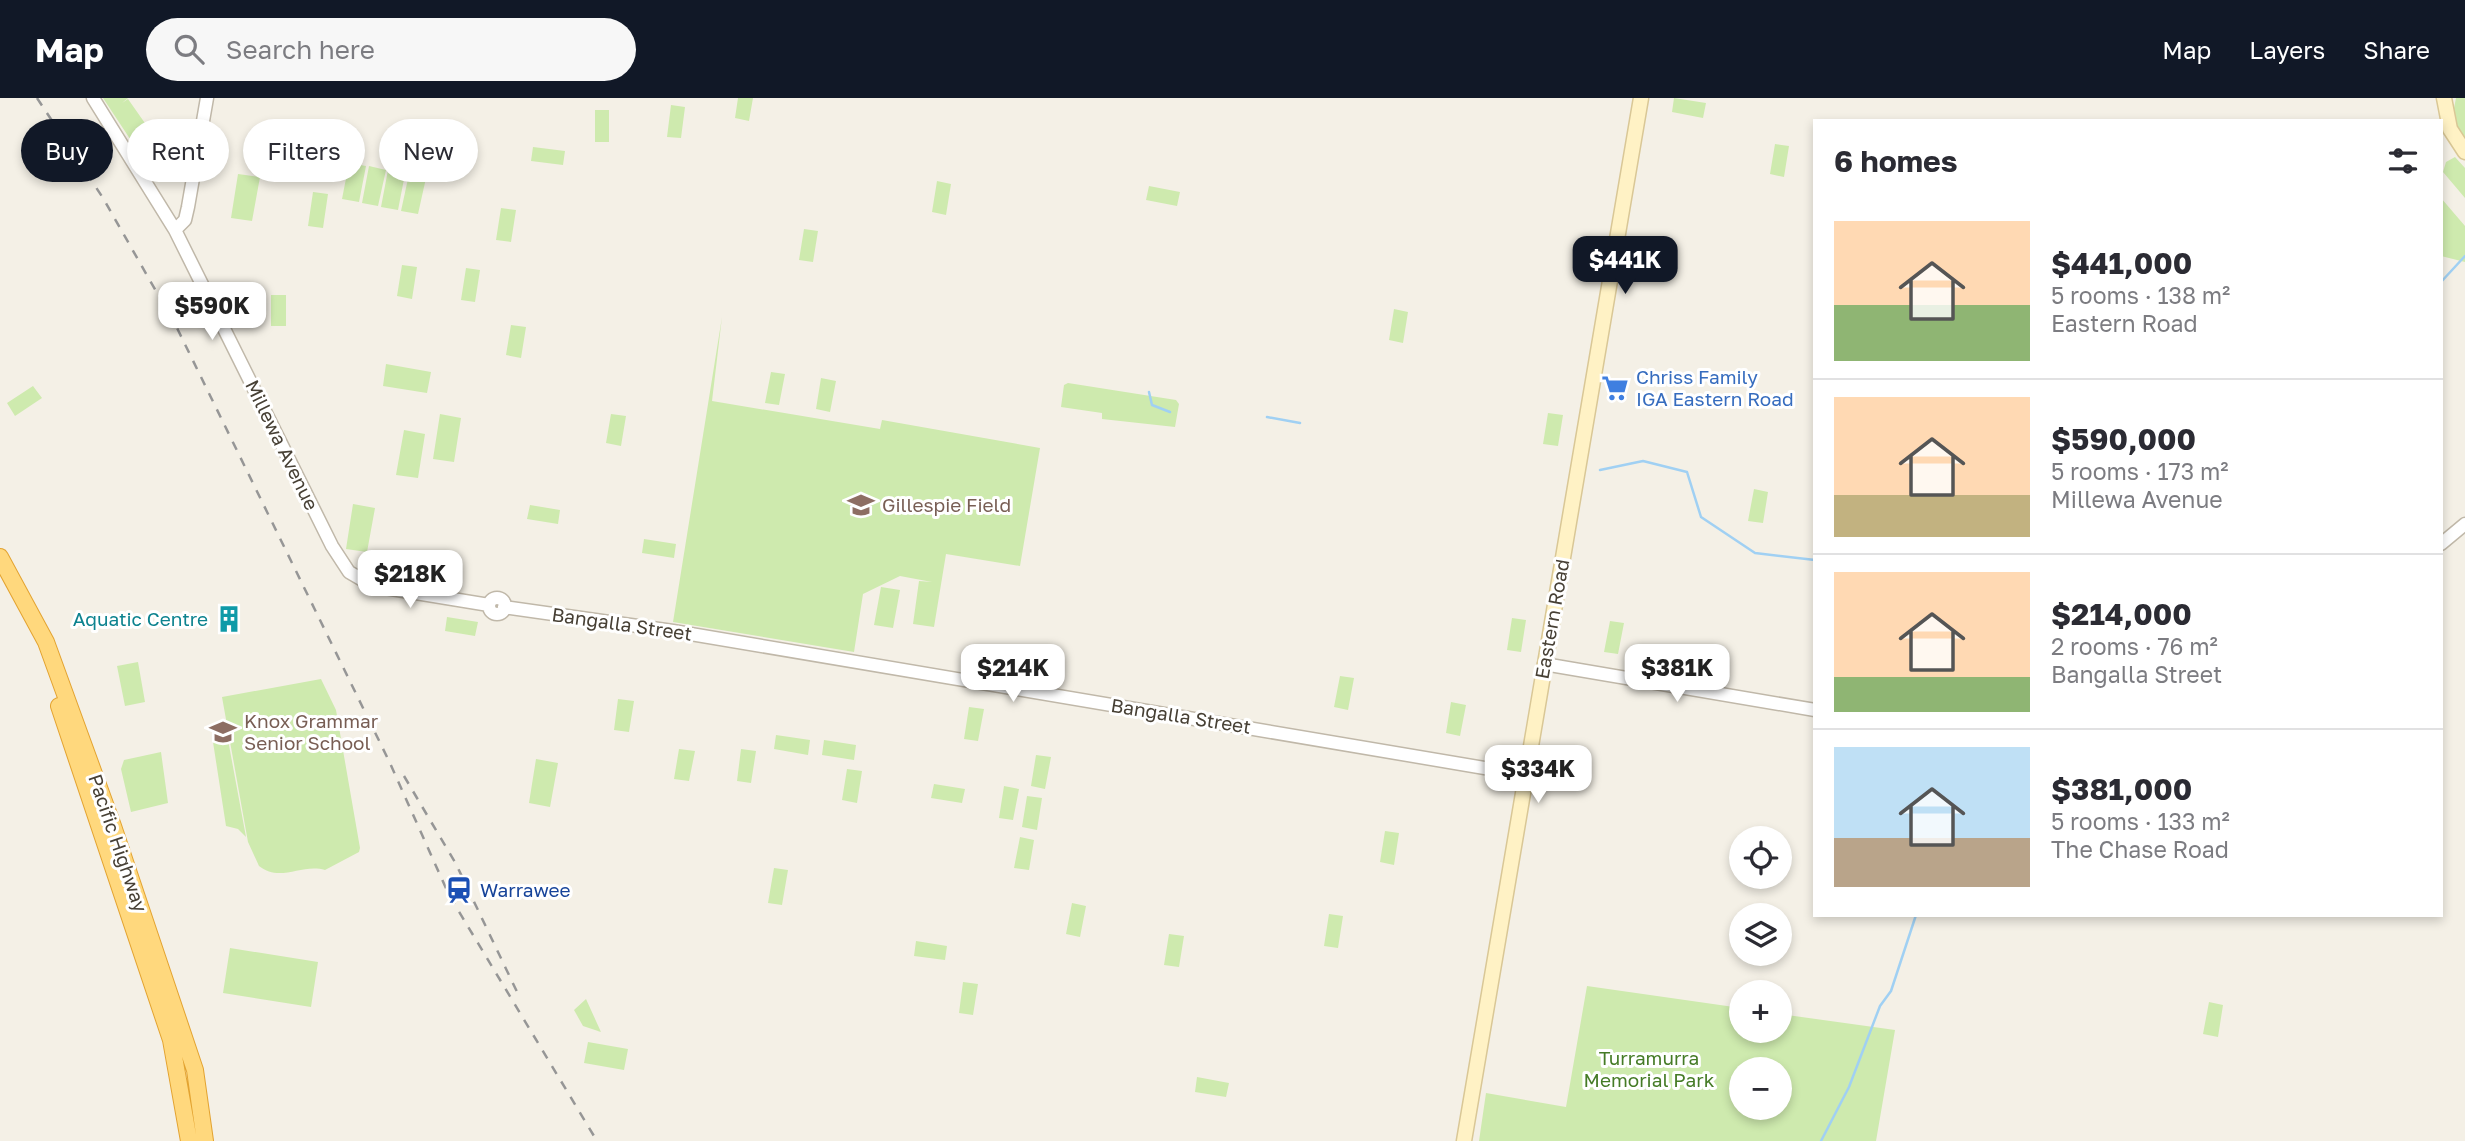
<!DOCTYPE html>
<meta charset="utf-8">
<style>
:root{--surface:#fff;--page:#f7f7f7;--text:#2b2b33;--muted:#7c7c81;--line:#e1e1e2;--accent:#111827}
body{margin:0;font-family:"Golos Text",sans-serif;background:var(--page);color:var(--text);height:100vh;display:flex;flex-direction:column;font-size:26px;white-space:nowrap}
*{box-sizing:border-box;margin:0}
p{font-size:23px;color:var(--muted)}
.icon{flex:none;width:38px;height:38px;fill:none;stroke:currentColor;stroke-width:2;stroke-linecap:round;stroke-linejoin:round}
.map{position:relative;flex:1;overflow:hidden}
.sheet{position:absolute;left:1813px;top:21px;width:630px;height:798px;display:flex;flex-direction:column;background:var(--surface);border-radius:0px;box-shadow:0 4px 10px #0003}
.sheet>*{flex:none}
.top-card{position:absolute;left:21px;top:21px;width:665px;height:63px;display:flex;gap:14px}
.buttons{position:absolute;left:1729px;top:728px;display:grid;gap:14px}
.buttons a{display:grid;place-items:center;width:63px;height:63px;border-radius:50%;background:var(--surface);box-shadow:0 4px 10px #0003;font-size:35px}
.price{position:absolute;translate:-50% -60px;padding:0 16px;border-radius:14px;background:#fff;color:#222;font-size:23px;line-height:46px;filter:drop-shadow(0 2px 4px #0008)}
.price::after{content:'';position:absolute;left:50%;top:42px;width:21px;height:16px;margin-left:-10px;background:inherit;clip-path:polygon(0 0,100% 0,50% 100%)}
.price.on{background:var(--accent);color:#fff}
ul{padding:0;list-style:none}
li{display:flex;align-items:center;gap:21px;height:175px;padding:0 21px}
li+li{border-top:2px solid var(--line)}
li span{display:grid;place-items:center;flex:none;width:196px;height:140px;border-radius:0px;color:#555}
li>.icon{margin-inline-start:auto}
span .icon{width:84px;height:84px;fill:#fffc;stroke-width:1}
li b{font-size:30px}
h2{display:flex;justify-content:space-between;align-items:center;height:84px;padding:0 21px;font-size:30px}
.pill{padding:0 24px;border-radius:32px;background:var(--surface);box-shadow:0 4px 10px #0003;font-size:24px;line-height:63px}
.pill.on{background:var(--accent);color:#fff}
header{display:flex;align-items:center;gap:42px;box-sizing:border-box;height:98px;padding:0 35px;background:var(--accent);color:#fff}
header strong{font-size:33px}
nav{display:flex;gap:38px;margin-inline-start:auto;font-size:24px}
.search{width:490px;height:63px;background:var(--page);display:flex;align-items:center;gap:18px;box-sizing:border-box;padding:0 24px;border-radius:38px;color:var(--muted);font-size:26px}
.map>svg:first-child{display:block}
.green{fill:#ceeaae;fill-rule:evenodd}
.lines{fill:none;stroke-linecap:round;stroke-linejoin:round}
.stream{stroke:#a0d0f3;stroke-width:2.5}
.tertiary-casing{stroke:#c0b8a9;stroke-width:15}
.secondary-casing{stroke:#d9c796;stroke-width:17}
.trunk-casing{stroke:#e3a331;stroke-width:18}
.tertiary{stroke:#fff;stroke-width:12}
.secondary{stroke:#fff2c5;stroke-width:14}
.trunk{stroke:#ffd87d;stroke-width:16}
.rail{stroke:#969696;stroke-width:2.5;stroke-dasharray:9 9;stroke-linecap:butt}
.labels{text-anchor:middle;stroke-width:6;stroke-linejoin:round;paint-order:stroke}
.shop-label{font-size:19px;fill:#366cbe;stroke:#fff;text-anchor:start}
.street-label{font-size:19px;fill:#474035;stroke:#fff}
.education-label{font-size:19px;fill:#785e54;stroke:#fff;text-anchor:start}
.culture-label{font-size:19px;fill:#0d838f;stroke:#fff;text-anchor:end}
.transit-label{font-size:19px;fill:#164399;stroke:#fff;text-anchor:start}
.park-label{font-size:19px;fill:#457b26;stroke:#fff}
</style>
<header>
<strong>Map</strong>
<div class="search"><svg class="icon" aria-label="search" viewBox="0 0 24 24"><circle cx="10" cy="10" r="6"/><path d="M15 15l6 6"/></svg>Search here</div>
<nav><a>Map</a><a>Layers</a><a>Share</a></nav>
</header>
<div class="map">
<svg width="2465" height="1043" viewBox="0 0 2465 1043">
<rect width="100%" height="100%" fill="#f4f0e6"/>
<path class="green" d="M 103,0 L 128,0 L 122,5 L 128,1 L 154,38 L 136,50 Z
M 738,0 L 753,0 L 749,23 L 735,20 Z
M 1674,0 L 1706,5 L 1703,20 L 1672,14 Z
M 2456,0 L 2465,0 L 2465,48 L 2452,20 Z
M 671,7 L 685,9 L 681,40 L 667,39 Z
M 595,12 L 609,12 L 609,44 L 595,44 Z
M 326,28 L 348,32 L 340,76 L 319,73 Z
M 1775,46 L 1789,48 L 1784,79 L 1770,76 Z
M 533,49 L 565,53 L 563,67 L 531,63 Z
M 2455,59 L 2465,70 L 2465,100 L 2443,74 L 2446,64 Z
M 349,65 L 366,68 L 359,104 L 342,101 Z
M 369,68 L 386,72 L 378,108 L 362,105 Z
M 388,72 L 405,76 L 398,112 L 381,109 Z
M 238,76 L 260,79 L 252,123 L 231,120 Z
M 409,76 L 426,80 L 418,116 L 401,113 Z
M 937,83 L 951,86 L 946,117 L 932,114 Z
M 1149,88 L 1180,94 L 1177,108 L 1146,102 Z
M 313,94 L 328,96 L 323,130 L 308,128 Z
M 2441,100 L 2465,128 L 2465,164 L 2441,158 Z
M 501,110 L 516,112 L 511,144 L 496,142 Z
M 804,131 L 818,133 L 813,164 L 799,162 Z
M 402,167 L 417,169 L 412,201 L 397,198 Z
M 466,170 L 480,172 L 475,204 L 461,202 Z
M 271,197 L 286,197 L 286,228 L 271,228 Z
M 1394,211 L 1408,214 L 1403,245 L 1389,242 Z
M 722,219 L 712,303 L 880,331 L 882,322 L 1040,350 L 1020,468 L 946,456 L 934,529 L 913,526 L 919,483 L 932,484 L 900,478 L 863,496 L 854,554 L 673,524 Z
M 511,227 L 526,229 L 521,260 L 506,257 Z
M 386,266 L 431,274 L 427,295 L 383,288 Z
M 771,274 L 785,276 L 779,307 L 765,305 Z
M 821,280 L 836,283 L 830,314 L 816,311 Z
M 1068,285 L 1176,302 L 1179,306 L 1175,329 L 1102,321 L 1102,315 L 1061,309 L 1064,287 Z
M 33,288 L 42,300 L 15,318 L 7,305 Z
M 1548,315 L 1563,317 L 1558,348 L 1543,346 Z
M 440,316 L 461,320 L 454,364 L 433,361 Z
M 611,316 L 626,318 L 621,348 L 606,345 Z
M 404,332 L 425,336 L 418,380 L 396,377 Z
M 1754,391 L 1768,394 L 1763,425 L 1748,423 Z
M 353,406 L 375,410 L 367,454 L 346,451 Z
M 530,407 L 560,412 L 558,426 L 527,421 Z
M 644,441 L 676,446 L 674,460 L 642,455 Z
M 881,489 L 900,492 L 893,530 L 874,527 Z
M 447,519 L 478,524 L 475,538 L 445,533 Z
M 1512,520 L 1526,522 L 1521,554 L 1507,552 Z
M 1610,523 L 1624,525 L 1618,556 L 1604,554 Z
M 138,564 L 145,604 L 125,608 L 117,568 Z
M 1340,578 L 1354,580 L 1348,612 L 1334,609 Z
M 321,581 L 336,612 L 360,750 L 359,754 L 325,772 C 302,765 280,785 259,768 L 248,744 L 222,599 Z
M 618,601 L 634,603 L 629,634 L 614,632 Z
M 1451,604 L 1466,607 L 1460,638 L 1446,635 Z
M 969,609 L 984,611 L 978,643 L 964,641 Z
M 226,631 L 246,739 L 238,731 L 226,728 L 213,644 L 223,641 Z
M 776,637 L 810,642 L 808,657 L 774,651 Z
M 824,642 L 856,647 L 854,662 L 822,657 Z
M 679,651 L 695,653 L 689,683 L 674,681 Z
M 741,651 L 756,653 L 751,685 L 737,683 Z
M 161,654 L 168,705 L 131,714 L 121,671 L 124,662 Z
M 1036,657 L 1051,659 L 1045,691 L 1031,688 Z
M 536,661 L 558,665 L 550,709 L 529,705 Z
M 847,671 L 862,673 L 857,705 L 842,702 Z
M 934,686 L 965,691 L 962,705 L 931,700 Z
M 1004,688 L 1019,691 L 1013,722 L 999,720 Z
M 1027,698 L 1042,700 L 1037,732 L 1022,729 Z
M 1385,733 L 1399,735 L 1394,767 L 1380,764 Z
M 1020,739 L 1034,742 L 1029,772 L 1014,770 Z
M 774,770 L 788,772 L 782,807 L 768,805 Z
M 1072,805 L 1086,808 L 1080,839 L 1066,836 Z
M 1329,816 L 1343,818 L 1338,850 L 1324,848 Z
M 1169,836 L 1184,838 L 1179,869 L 1164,867 Z
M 916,843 L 947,848 L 945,862 L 914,858 Z
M 230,850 L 318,864 L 311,909 L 223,895 Z
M 963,884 L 978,886 L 973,917 L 959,915 Z
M 1587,888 L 1741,910 L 1741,933 L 1780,933 L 1780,916 L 1895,932 L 1876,1043 L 1479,1043 L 1486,995 L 1566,1009 ZM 1780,971 L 1780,1010 L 1741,1010 L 1741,971 Z
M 586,901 L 601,934 L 583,928 L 574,912 Z
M 2209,904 L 2223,907 L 2218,939 L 2203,936 Z
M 588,944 L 628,951 L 624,972 L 584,965 Z
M 1197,979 L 1229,985 L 1226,999 L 1195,994 Z"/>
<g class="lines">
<path class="stream" d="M 2441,184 L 2465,158
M 1149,294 L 1152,307 L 1170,314
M 1267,319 L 1300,325
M 1600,372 L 1643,363 L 1687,374 L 1701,419 L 1755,455 L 1815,462
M 1821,1043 L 1849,989 L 1880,908 L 1891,893 L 1916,817"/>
<defs>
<path id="tertiary" d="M 93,0 L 175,132 L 332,448 L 349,474 L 373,488 L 489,507
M 175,132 L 185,122 L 188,109 L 207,0
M 2441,446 L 2465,426
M489 508a8 8 0 1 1 16 0a8 8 0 1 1-16 0Z
M 504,509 L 673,533 L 1526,677
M 1544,566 L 1815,612"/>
<path id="secondary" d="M 2444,0 L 2450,31 L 2465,54
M 1464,1043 L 1641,0"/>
<path id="trunk" d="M 0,459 L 46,544 L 113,728 L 195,972 L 205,1043
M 59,608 L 171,942 L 189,1043"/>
</defs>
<use href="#tertiary" class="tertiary-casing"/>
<use href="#secondary" class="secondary-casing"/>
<use href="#trunk" class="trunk-casing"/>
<use href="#tertiary" class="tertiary"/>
<use href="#secondary" class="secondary"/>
<use href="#trunk" class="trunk"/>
<path class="rail" d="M 37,0 L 103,100 L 177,230 L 389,663 L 449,797 L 597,1043
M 404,678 L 456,766 L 519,898"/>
</g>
<defs>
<symbol id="supermarket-bare" viewBox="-9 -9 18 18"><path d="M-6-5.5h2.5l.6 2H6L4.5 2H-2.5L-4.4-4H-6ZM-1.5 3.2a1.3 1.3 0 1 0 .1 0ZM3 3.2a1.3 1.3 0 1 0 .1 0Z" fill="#3f7fe0" stroke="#fff" stroke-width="2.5" paint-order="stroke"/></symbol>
<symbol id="school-bare" viewBox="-9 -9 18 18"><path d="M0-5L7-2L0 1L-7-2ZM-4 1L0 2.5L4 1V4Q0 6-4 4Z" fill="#8d6e63" stroke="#fff" stroke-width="2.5" paint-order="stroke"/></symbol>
<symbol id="building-bare" viewBox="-9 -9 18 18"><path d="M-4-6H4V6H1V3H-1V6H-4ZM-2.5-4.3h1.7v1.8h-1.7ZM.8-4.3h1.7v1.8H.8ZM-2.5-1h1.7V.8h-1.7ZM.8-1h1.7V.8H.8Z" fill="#0f9aa8" stroke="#fff" stroke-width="2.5" paint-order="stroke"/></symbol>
<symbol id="station-bare" viewBox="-9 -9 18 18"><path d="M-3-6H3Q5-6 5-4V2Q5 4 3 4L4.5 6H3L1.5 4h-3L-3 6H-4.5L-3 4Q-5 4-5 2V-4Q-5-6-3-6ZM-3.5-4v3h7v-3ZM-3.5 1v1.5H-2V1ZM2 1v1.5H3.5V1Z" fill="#1a4fb4" stroke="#fff" stroke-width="2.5" paint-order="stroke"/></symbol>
</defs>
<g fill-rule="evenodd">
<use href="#supermarket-bare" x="1596" y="271" width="38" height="38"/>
<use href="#school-bare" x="842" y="388" width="38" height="38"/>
<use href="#building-bare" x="210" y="502" width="38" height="38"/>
<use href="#school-bare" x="204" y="615" width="38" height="38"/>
<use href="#station-bare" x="440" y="773" width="38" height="38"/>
</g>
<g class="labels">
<g class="shop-label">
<text x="1636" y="286">Chriss Family<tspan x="1636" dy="22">IGA Eastern Road</tspan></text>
</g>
<g class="street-label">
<text transform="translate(282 347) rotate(64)" y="7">Millewa Avenue</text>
<text transform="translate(1552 521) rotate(-80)" y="7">Eastern Road</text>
<text transform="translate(622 526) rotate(8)" y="7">Bangalla Street</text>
<text transform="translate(1181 618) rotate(9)" y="7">Bangalla Street</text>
<text transform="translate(118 745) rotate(71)" y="7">Pacific Highway</text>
</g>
<g class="education-label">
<text x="882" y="414">Gillespie Field</text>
<text x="244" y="630">Knox Grammar<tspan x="244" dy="22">Senior School</tspan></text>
</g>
<g class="culture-label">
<text x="208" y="528">Aquatic Centre</text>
</g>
<g class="transit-label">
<text x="480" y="799">Warrawee</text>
</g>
<g class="park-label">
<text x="1649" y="967">Turramurra<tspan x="1649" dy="22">Memorial Park</tspan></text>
</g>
</g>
</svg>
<div class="buttons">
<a><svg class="icon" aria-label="locate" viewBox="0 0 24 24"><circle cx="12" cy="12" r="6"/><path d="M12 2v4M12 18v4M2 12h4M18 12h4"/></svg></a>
<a><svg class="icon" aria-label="layers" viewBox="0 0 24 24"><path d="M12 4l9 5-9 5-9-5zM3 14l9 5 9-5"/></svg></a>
<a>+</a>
<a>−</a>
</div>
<b class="price on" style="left:1625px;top:198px">$441K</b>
<b class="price" style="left:212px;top:244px">$590K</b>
<b class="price" style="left:410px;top:512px">$218K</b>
<b class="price" style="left:1013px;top:606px">$214K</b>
<b class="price" style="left:1677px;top:606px">$381K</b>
<b class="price" style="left:1538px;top:707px">$334K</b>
<div class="top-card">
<a class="pill on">Buy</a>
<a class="pill">Rent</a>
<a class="pill">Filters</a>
<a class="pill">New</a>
</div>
<section class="sheet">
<h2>6 homes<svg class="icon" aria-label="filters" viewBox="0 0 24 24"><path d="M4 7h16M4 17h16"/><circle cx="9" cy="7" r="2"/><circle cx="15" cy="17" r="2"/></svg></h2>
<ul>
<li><span style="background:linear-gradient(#ffd9b3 60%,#8fb573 0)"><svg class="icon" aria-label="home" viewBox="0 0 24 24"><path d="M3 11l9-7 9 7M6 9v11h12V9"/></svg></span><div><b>$441,000</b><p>5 rooms · 138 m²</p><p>Eastern Road</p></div></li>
<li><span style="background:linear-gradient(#ffd9b3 70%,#c2b280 0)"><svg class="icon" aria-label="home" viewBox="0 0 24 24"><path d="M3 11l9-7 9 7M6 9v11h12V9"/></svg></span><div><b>$590,000</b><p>5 rooms · 173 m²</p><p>Millewa Avenue</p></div></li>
<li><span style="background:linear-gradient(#ffd9b3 75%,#8fb573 0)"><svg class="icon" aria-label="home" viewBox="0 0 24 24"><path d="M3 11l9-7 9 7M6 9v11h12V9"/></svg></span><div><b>$214,000</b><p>2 rooms · 76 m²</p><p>Bangalla Street</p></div></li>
<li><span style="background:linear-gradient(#bfe0f5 65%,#b9a48a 0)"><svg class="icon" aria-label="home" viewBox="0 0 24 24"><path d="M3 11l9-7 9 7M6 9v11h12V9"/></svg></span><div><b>$381,000</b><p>5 rooms · 133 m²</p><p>The Chase Road</p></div></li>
</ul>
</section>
</div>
